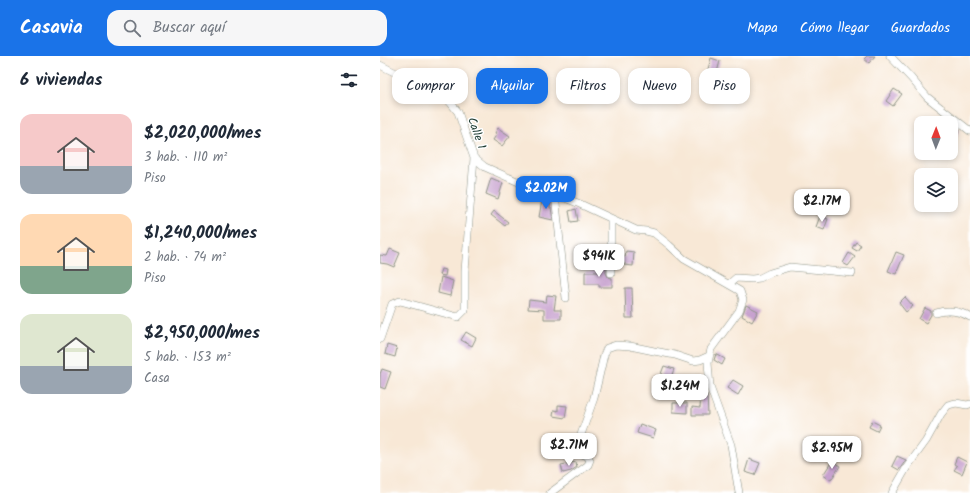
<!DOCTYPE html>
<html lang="es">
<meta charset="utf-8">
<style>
:root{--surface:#fff;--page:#f6f6f7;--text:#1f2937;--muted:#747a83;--accent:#1a73e8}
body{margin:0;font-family:Kalam,sans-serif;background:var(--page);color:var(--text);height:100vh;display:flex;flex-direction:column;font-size:15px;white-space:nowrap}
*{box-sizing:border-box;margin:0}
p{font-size:13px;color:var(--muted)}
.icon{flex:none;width:22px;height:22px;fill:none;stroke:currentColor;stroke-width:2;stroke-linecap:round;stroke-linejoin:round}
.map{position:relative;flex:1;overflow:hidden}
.panel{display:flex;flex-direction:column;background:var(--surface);width:380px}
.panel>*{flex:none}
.top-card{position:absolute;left:12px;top:12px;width:380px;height:36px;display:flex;gap:8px}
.needle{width:26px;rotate:1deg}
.tools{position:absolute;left:534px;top:60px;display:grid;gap:8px}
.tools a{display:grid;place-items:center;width:44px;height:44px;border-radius:8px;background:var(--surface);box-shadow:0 2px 6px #0003;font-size:20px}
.price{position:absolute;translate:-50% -34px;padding:0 9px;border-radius:8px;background:#fff;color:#222;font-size:13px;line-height:26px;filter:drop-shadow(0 1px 2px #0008)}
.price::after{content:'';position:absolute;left:50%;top:24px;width:12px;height:9px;margin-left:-6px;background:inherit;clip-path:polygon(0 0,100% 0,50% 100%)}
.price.selected{background:var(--accent);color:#fff}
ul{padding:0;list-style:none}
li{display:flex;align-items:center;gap:12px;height:100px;padding:0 20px}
li span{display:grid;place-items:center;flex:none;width:112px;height:80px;border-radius:12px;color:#555}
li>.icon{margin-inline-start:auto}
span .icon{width:48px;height:48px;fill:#fffc;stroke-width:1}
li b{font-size:17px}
h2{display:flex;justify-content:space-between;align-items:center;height:48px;padding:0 20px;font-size:17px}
.pill{padding:0 14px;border-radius:12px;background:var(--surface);box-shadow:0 2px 6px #0003;font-size:14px;line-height:36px}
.pill.selected{background:var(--accent);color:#fff}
header{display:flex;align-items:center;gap:24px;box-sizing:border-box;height:56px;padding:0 20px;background:var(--accent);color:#fff}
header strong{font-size:19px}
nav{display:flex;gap:22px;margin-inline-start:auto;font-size:14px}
.search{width:280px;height:36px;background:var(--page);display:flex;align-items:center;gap:10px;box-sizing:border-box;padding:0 14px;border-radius:12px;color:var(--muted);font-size:15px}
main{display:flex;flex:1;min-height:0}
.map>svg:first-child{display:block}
.building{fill:#c7a1cf}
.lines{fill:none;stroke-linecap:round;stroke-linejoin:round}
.minor-casing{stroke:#8c9285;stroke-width:8}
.minor{stroke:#fff;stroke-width:7}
.labels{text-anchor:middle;stroke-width:3;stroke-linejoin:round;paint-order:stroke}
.street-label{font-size:12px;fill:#1f3d34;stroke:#fff}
</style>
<header>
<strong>Casavia</strong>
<div class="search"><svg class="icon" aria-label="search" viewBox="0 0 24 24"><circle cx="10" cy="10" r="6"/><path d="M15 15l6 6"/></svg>Buscar aquí</div>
<nav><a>Mapa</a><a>Cómo llegar</a><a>Guardados</a></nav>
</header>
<main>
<section class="panel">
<h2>6 viviendas<svg class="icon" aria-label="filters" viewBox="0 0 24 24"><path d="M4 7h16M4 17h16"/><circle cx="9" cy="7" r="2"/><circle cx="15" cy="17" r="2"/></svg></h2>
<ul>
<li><span style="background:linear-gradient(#f6c9c9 65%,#9aa5b1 0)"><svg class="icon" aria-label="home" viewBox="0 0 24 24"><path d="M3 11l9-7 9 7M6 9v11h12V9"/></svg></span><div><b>$2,020,000/mes</b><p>3 hab. · 110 m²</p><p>Piso</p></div></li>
<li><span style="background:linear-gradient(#ffd9b3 65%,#7fa58c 0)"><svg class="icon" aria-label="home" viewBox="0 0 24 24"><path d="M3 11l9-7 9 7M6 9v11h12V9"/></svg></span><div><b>$1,240,000/mes</b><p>2 hab. · 74 m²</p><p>Piso</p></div></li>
<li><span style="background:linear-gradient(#dfe7d0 65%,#9aa5b1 0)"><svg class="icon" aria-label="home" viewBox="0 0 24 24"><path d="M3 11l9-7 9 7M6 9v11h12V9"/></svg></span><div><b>$2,950,000/mes</b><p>5 hab. · 153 m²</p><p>Casa</p></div></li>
</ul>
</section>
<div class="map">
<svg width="590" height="437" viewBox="0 0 590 437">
<rect width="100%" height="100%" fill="#fff"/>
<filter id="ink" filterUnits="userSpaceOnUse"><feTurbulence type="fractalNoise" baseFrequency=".025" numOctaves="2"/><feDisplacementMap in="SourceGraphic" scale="8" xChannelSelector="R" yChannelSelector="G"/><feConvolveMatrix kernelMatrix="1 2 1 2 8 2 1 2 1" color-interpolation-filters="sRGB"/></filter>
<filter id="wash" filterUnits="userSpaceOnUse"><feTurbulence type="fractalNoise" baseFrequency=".012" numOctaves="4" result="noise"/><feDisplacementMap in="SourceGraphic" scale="16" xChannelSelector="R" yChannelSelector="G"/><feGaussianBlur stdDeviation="0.9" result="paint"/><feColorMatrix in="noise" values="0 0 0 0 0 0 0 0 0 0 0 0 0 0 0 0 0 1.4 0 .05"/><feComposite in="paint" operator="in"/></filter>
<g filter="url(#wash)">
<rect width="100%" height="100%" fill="#f8e8d6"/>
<g id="blocks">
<path class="building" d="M 487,0 L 495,0 L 489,7 L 484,3 Z
M 331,2 L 340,5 L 335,24 L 328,22 L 328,37 L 322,35 Z
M 193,17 L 204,26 L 192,42 L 180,33 Z
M 514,33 L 522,38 L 513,50 L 506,45 Z
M 574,69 L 580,74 L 571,89 L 571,74 Z
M 118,72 L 130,80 L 122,90 L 113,84 L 117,78 L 115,77 Z
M 111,122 L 123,127 L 118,143 L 106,138 Z
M 162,144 L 171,145 L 170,152 L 171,152 L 173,164 L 159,161 Z
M 196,153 L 198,165 L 191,166 L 189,155 Z
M 114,155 L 128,166 L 125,170 L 111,159 Z
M 440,160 L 448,163 L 444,174 L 436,171 Z
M 476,186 L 481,189 L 477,195 L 472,192 Z
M 10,193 L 20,197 L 14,211 L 7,208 L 0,207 L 0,199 L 7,200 Z
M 246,195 L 254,196 L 253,210 L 244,209 L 245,207 L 238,206 L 239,200 L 245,201 Z
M 516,196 L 524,199 L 516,218 L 508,215 Z
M 469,197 L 475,201 L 468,210 L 463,207 Z
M 222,207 L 226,207 L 226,217 L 228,221 L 232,222 L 232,231 L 219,231 L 219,228 L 205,228 L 205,216 L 221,216 Z
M 61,213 L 66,214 L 65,220 L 59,219 Z
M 61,221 L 73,225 L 70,240 L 58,237 Z
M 245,232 L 252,232 L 253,262 L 246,262 Z
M 167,239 L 176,240 L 174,254 L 181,254 L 181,263 L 164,263 L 164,254 L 148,253 L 149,244 L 166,246 Z
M 525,241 L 533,250 L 526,256 L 519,247 Z
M 366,249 L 378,255 L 372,266 L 362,260 Z
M 545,252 L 551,255 L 551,259 L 546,267 L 539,263 Z
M 86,276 L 96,282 L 92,290 L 81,284 Z
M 7,289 L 17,292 L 15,301 L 5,298 Z
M 336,298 L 345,303 L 342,309 L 334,304 Z
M 284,310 L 294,313 L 289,327 L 279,323 Z
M 2,313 L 11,316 L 5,333 L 0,331 L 0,318 Z
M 353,324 L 363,330 L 358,339 L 347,332 Z
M 321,338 L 327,338 L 328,359 L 312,359 L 312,351 L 320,352 Z
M 293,347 L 307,347 L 307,357 L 293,356 Z
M 178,349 L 187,350 L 185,362 L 173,360 L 174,354 L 178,355 Z
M 492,365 L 500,369 L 497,375 L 489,371 Z
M 260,368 L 276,374 L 273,382 L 257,377 Z
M 517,400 L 526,404 L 519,414 L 512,410 Z
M 577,401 L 587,406 L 582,418 L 574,414 L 577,410 L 574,408 Z
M 369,403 L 380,407 L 375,419 L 365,416 Z
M 452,405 L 460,410 L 451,424 L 443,419 Z
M 196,406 L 197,411 L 191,415 L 183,417 L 181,409 Z"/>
</g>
</g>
<g filter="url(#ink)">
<use href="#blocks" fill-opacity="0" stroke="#8c9285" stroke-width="1"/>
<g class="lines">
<defs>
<path id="minor" d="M 510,0 L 531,22 L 547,41 L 590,75
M 0,9 L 58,38 L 70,46 L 78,56 L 94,102 L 85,215 L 85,254 L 78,261 L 20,245 L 12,248 L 0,283
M 94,102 L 105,111 L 141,127 L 175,138 L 200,148 L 256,174 L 266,175 L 274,177 L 289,189 L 304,203 L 360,235 L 363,244 L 359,255 L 331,293 L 328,307 L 330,331 L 351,389 L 359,437
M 175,138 L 186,242
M 231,217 L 231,163
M 349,228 L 356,222 L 372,223 L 380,222 L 390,217 L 410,211 L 472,217
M 556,257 C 567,253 580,255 590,261
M 170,437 L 208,409 L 210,404 L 207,400 L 198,396 L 198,387 L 214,342 L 224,299 L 227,292 L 236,289 L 250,290 L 274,295 L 295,299 L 313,305 L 320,304 L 329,300
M 512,437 L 527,411 L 546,385 L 561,358 L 568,349 L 576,347 L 587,349 L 590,348"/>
</defs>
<use href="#minor" class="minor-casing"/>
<use href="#minor" class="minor"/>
</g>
</g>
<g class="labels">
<g class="street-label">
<text transform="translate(97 77) rotate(70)" y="4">Calle 1</text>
</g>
</g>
</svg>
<div class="tools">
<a><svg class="needle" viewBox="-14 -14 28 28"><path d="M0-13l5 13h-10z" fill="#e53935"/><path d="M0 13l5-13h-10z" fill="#747a83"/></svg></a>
<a><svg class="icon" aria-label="layers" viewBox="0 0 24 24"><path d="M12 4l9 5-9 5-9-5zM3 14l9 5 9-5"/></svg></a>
</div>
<b class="price selected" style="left:166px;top:154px">$2.02M</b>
<b class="price" style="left:442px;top:167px">$2.17M</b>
<b class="price" style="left:219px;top:222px">$941K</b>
<b class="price" style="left:300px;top:352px">$1.24M</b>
<b class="price" style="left:189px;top:411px">$2.71M</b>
<b class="price" style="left:452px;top:414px">$2.95M</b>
<div class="top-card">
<a class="pill">Comprar</a>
<a class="pill selected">Alquilar</a>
<a class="pill">Filtros</a>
<a class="pill">Nuevo</a>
<a class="pill">Piso</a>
</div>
</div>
</main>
